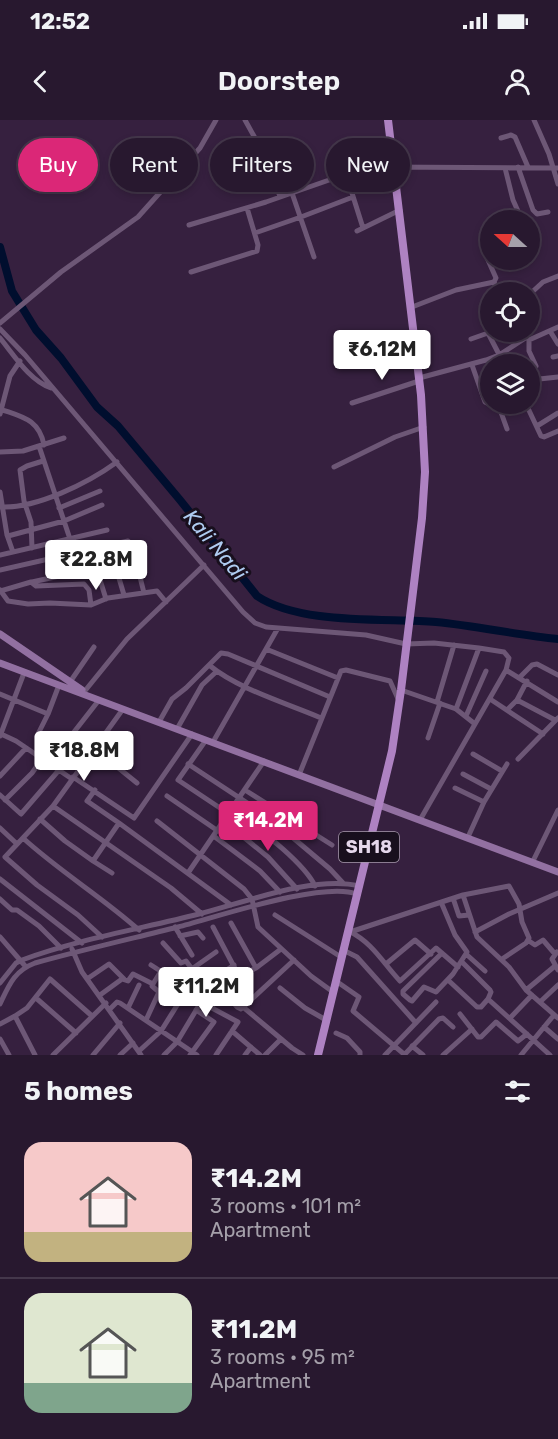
<!DOCTYPE html>
<meta charset="utf-8">
<style>
:root{--surface:#28182f;--page:#34253b;--text:#f1f3f6;--muted:#a5a0aa;--line:#44374b;--accent:#db2777}
body{margin:0;font-family:Rubik,sans-serif;background:var(--page);color:var(--text);height:100vh;display:flex;flex-direction:column;font-size:22px;white-space:nowrap}
*{box-sizing:border-box;margin:0}
p{font-size:20px;color:var(--muted)}
.icon{flex:none;width:33px;height:33px;fill:none;stroke:currentColor;stroke-width:2;stroke-linecap:round;stroke-linejoin:round}
.map{position:relative;height:935px;overflow:hidden}
.side{display:flex;flex-direction:column;background:var(--surface);flex:1}
.side>*{flex:none}
.banner{position:absolute;left:18px;top:18px;width:522px;height:54px;display:flex;gap:12px}
.needle{width:39px;rotate:291deg}
.controls{position:absolute;left:480px;top:90px;display:grid;gap:12px}
.controls a{display:grid;place-items:center;width:60px;height:60px;border-radius:50%;background:var(--surface);box-shadow:0 3px 9px #0003,0 0 0 2px var(--line);font-size:30px}
.price{position:absolute;translate:-50% -51px;padding:0 14px;border-radius:6px;background:#fff;color:#222;font-size:20px;line-height:39px;filter:drop-shadow(0 2px 3px #0008)}
.price::after{content:'';position:absolute;left:50%;top:36px;width:18px;height:14px;margin-left:-9px;background:inherit;clip-path:polygon(0 0,100% 0,50% 100%)}
.price.selected{background:var(--accent);color:#fff}
ul{padding:0;list-style:none}
li{display:flex;align-items:center;gap:18px;height:150px;padding:0 24px}
li+li{border-top:2px solid var(--line)}
li span{display:grid;place-items:center;flex:none;width:168px;height:120px;border-radius:18px;color:#555}
li>.icon{margin-inline-start:auto}
span .icon{width:72px;height:72px;fill:#fffc;stroke-width:1}
li b{font-size:26px}
h2{display:flex;justify-content:space-between;align-items:center;height:72px;padding:0 24px;font-size:26px}
.pill{padding:0 21px;border-radius:27px;background:var(--surface);box-shadow:0 3px 9px #0003,0 0 0 2px var(--line);font-size:21px;line-height:54px}
.pill.selected{background:var(--accent);color:#fff}
.status{display:flex;justify-content:space-between;align-items:center;height:42px;padding:0 30px;background:var(--surface);direction:ltr}
.status svg{height:16px;fill:currentColor}
header{display:flex;justify-content:space-between;align-items:center;height:78px;padding:0 24px;background:var(--surface);font-size:27px;font-weight:600}
.map>svg:first-child{display:block}
.lines{fill:none;stroke-linecap:round;stroke-linejoin:round}
.river{stroke:#000e2e;stroke-width:8}
.street{stroke:#6d5776;stroke-width:5}
.secondary{stroke:#9270a1;stroke-width:7}
.primary{stroke:#ae82c2;stroke-width:8}
.labels{text-anchor:middle;stroke-width:6;stroke-linejoin:round;paint-order:stroke}
.shield{fill:#180f1d;stroke:#a89bad;stroke-width:1.5}
.shield-label{font-size:18px;font-weight:bold;fill:#e5d7eb}
.water-label{font-size:21px;font-style:italic;fill:#aecbf0;stroke:#180f1d}
</style>
<div class="status"><b>12:52</b><svg viewBox="0 0 49 12"><path d="M0 12V9h3v3zM5 12V6h3v6zM10 12V3h3v9zM15 12V0h3v12zM26 1h20v11H26zM47 4h2v5h-2z"/></svg></div>
<header><svg class="icon" aria-label="back" viewBox="0 0 24 24"><path d="M15 5l-7 7 7 7"/></svg>Doorstep<svg class="icon" aria-label="person" viewBox="0 0 24 24"><circle cx="12" cy="8" r="4"/><path d="M4 21q1-7 8-7t8 7"/></svg></header>
<div class="map">
<svg width="558" height="935" viewBox="0 0 558 935">
<rect width="100%" height="100%" fill="#36203f"/>
<g class="lines">
<path class="river" d="M 0,127 L 12,171 L 36,210 L 61,238 L 97,287 L 118,306 L 180,380 L 257,476 C 300,505 384,498 436,502 C 477,506 517,515 558,519"/>
<path class="street" d="M 245,0 L 271,47 L 280,77
M 534,0 L 549,34 L 558,64
M 501,18 L 511,15 L 515,17 L 528,47
M 518,47 L 533,90 L 537,94 L 548,92
M 505,48 L 513,80 L 522,100
M 346,54 L 363,108
M 292,73 L 314,137
M 189,105 L 266,82 L 355,51 L 383,47 L 558,48
M 357,111 L 400,90
M 255,113 L 301,97 L 353,77
M 191,152 L 257,131 L 258,125 L 247,88
M 494,162 L 498,172
M 530,174 L 543,162 L 558,156
M 412,187 L 456,170 L 494,162 L 496,158 L 488,140
M 0,203 L 61,152 L 138,97 L 200,28 L 216,0
M 0,209 L 25,235 L 243,492 L 255,503 L 266,507 L 366,515 L 406,524 L 434,523 L 479,528 L 504,532 L 509,538 L 506,550 L 420,700
M 550,211 L 558,224
M 525,212 L 529,220 L 558,207
M 0,218 C 14,235 29,260 51,268
M 471,219 L 488,213 L 504,244
M 529,220 L 529,231 L 536,246
M 553,237 L 558,236
M 472,245 L 485,282 L 489,284 L 494,284
M 419,258 L 486,240 L 499,235 L 527,217
M 530,260 L 558,257
M 352,283 L 419,261
M 498,284 L 507,309
M 526,284 L 541,316 L 544,317 L 558,311
M 0,289 C 22,297 39,299 44,325
M 0,294 L 10,256 L 20,241
M 537,306 L 558,293
M 39,326 L 70,419
M 0,332 L 23,331 L 64,318
M 334,347 L 395,317 L 424,307
M 0,372 L 7,415 L 13,432
M 0,387 C 36,389 88,363 117,342
M 59,388 L 100,371
M 8,416 L 64,401 L 102,385
M 32,428 L 31,402 L 24,381 L 20,350 L 27,346 L 43,341
M 84,432 L 88,441 L 113,438 L 124,475
M 0,435 L 107,410
M 96,447 L 106,479
M 0,450 L 128,421 L 132,425 L 144,473
M 32,462 L 96,448
M 0,470 L 8,481 L 28,484 L 50,483 L 91,485 L 108,478 L 157,471 L 166,482
M 0,471 L 31,462 L 36,466 L 84,464 L 89,470 L 91,485
M 266,529 L 338,558
M 209,545 C 238,569 286,583 321,598
M 506,550 L 558,582
M 520,557 L 532,545 L 537,544 L 558,555
M 70,562 L 94,527
M 401,570 L 456,589 L 475,604
M 84,572 L 127,519 L 204,445
M 0,574 L 48,594 L 59,565
M 490,579 L 543,614
M 517,580 L 555,600
M 437,582 L 454,525
M 456,589 L 479,528
M 507,590 L 517,580 L 527,561
M 48,594 L 37,616 L 48,621
M 466,596 L 486,551
M 159,602 L 172,579 L 186,568 L 221,533 L 228,534 L 330,577
M 177,609 L 202,565 L 217,551
M 1,614 L 16,621 L 72,659
M 0,616 L 24,553
M 428,618 L 440,583
M 206,620 L 178,660 L 229,694
M 213,622 L 278,508
M 95,629 L 137,663
M 473,634 L 502,651
M 518,639 L 558,598
M 49,644 L 99,580
M 188,644 L 267,696 L 330,749 L 343,763
M 463,654 L 491,669
M 299,655 L 341,551 L 346,550 L 390,561 L 399,581
M 0,656 L 26,628
M 73,657 L 134,698 L 192,614
M 455,668 L 484,682
M 95,670 L 87,681 L 119,703
M 245,670 L 332,725
M 0,675 L 21,694 L 59,650
M 167,676 L 218,711
M 5,680 L 32,653 L 42,639
M 53,686 L 171,768 L 202,794
M 233,689 C 255,706 304,742 315,766
M 40,699 L 65,721 L 93,741 L 119,703 L 231,785
M 157,701 L 244,769 L 252,779 L 258,807 L 311,856 L 333,872
M 225,702 L 268,737 L 297,769
M 0,708 L 17,724
M 215,717 L 260,751 L 280,772
M 468,717 L 484,682 L 507,644
M 23,718 C 59,751 102,777 139,810
M 93,741 L 112,753
M 533,741 L 558,690
M 188,753 L 264,641
M 0,759 L 82,823
M 463,775 L 477,817 L 509,847 L 526,870 L 558,898
M 453,778 L 459,796 L 469,795
M 0,779 L 12,790 L 17,790 L 39,806 L 61,828
M 441,782 L 455,815 L 467,832 L 453,854 L 436,872 L 424,867 L 412,881 L 410,880 L 403,874 L 403,871 L 442,833
M 275,795 L 341,837
M 231,803 L 256,848
M 175,807 L 192,835
M 213,807 L 239,856
M 349,811 C 374,824 382,842 400,861 L 436,828 L 458,847
M 350,812 L 463,775 L 509,766 L 519,784 L 522,802 L 529,818 L 526,823 L 502,839
M 475,812 L 509,794 L 558,773
M 180,816 L 198,812 L 203,818
M 0,817 L 26,847
M 102,817 L 78,795 L 37,765 L 5,737 L 53,686 L 123,589
M 529,821 L 535,825 L 543,820 L 555,834
M 163,823 L 181,843 L 186,841 L 192,849
M 72,829 L 82,852 L 141,935
M 343,830 L 357,837 L 416,903
M 216,832 L 179,858 L 174,863 L 210,887 L 227,875 L 237,887 L 241,889 L 294,840
M 557,832 L 552,839 L 558,850
M 466,834 L 485,851
M 386,844 L 415,820 L 431,834
M 151,845 L 176,861
M 87,859 L 109,844 L 124,859
M 448,860 L 477,887 L 481,887 L 488,879 L 491,872 L 490,870 L 462,842
M 231,861 L 256,848 L 281,829
M 336,861 L 359,877 L 353,891 L 405,935
M 0,863 L 16,843 L 22,840 C 79,819 140,809 199,794 C 243,783 314,755 359,766
M 280,868 L 305,888 L 326,900
M 526,870 L 555,846
M 191,874 L 234,845
M 100,875 L 122,859 L 128,861 L 133,854 L 153,864 L 161,851
M 36,878 L 76,913
M 488,879 L 550,935
M 540,882 L 558,865
M 0,884 C 9,865 14,851 35,843 C 82,830 130,819 178,807 C 217,797 322,761 357,774
M 210,887 L 238,902 L 216,935
M 243,887 L 292,928 L 303,935
M 128,888 L 139,865
M 110,889 L 117,882 L 120,883 L 197,935
M 460,894 L 478,917 L 481,917 L 496,902 L 518,921 L 527,914
M 511,897 L 532,875
M 146,900 L 159,872 L 152,866 L 153,864
M 0,904 L 15,896
M 544,907 L 558,919
M 232,911 L 260,935
M 336,913 L 347,918 L 360,932 L 360,935
M 0,919 L 9,935
M 412,926 L 423,935
M 139,931 L 161,911 L 186,871
M 35,935 L 15,896 L 27,888 L 50,859 L 92,896
M 53,935 L 106,883
M 93,935 L 120,903
M 120,935 L 133,923
M 164,935 L 177,922 L 201,882
M 190,935 L 214,902 L 196,890
M 245,935 L 251,927
M 265,935 L 281,919
M 385,935 L 436,882
M 404,935 L 439,899 L 443,898 L 453,907
M 443,935 L 472,909
M 521,935 L 554,895"/>
<path class="secondary" d="M 0,514 L 82,570
M 0,543 L 558,752"/>
<path class="primary" d="M 318,935 L 392,631 L 401,570 L 422,398 L 425,352 L 421,275 L 388,0"/>
</g>
<g class="labels">
<rect class="shield" x="339" y="712" width="60" height="30" rx="4.5"/>
<g class="shield-label">
<text x="369" y="733">SH18</text>
</g>
<g class="water-label">
<text transform="translate(215 425) rotate(50)" y="7">Kali Nadi</text>
</g>
</g>
</svg>
<div class="controls">
<a><svg class="needle" viewBox="-14 -14 28 28"><path d="M0-13l5 13h-10z" fill="#e53935"/><path d="M0 13l5-13h-10z" fill="#a5a0aa"/></svg></a>
<a><svg class="icon" aria-label="locate" viewBox="0 0 24 24"><circle cx="12" cy="12" r="6"/><path d="M12 2v4M12 18v4M2 12h4M18 12h4"/></svg></a>
<a><svg class="icon" aria-label="layers" viewBox="0 0 24 24"><path d="M12 4l9 5-9 5-9-5zM3 14l9 5 9-5"/></svg></a>
</div>
<b class="price" style="left:382px;top:261px">₹6.12M</b>
<b class="price" style="left:96px;top:471px">₹22.8M</b>
<b class="price" style="left:84px;top:662px">₹18.8M</b>
<b class="price selected" style="left:268px;top:732px">₹14.2M</b>
<b class="price" style="left:206px;top:898px">₹11.2M</b>
<div class="banner">
<a class="pill selected">Buy</a>
<a class="pill">Rent</a>
<a class="pill">Filters</a>
<a class="pill">New</a>
</div>
</div>
<section class="side">
<h2>5 homes<svg class="icon" aria-label="filters" viewBox="0 0 24 24"><path d="M4 7h16M4 17h16"/><circle cx="9" cy="7" r="2"/><circle cx="15" cy="17" r="2"/></svg></h2>
<ul>
<li><span style="background:linear-gradient(#f6c9c9 75%,#c2b280 0)"><svg class="icon" aria-label="home" viewBox="0 0 24 24"><path d="M3 11l9-7 9 7M6 9v11h12V9"/></svg></span><div><b>₹14.2M</b><p>3 rooms · 101 m²</p><p>Apartment</p></div></li>
<li><span style="background:linear-gradient(#dfe7d0 75%,#7fa58c 0)"><svg class="icon" aria-label="home" viewBox="0 0 24 24"><path d="M3 11l9-7 9 7M6 9v11h12V9"/></svg></span><div><b>₹11.2M</b><p>3 rooms · 95 m²</p><p>Apartment</p></div></li>
</ul>
</section>
